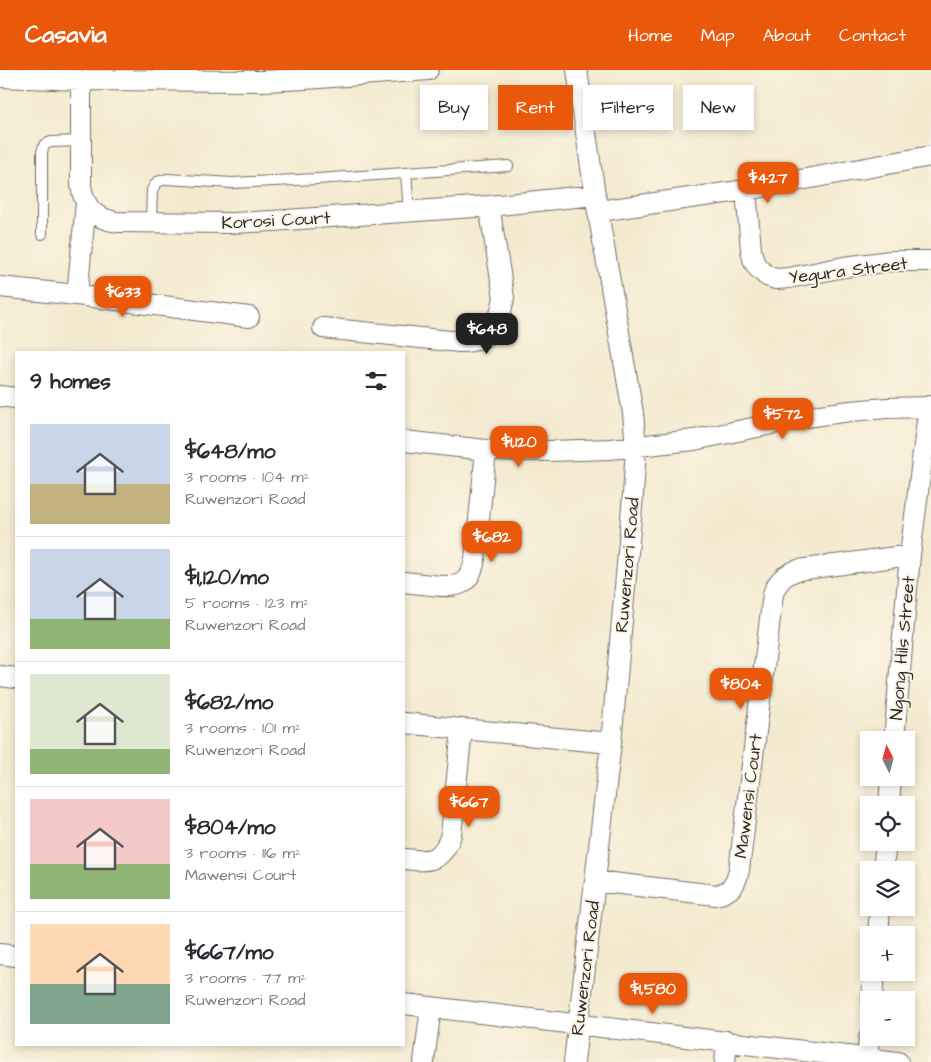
<!DOCTYPE html>
<meta charset="utf-8">
<style>
:root{--surface:#fff;--page:#f7f7f7;--text:#2b2b33;--muted:#7c7c81;--line:#e1e1e2;--accent:#ea580c}
body{margin:0;font-family:"Architects Daughter",sans-serif;background:var(--page);color:var(--text);height:100vh;display:flex;flex-direction:column;font-size:19px;white-space:nowrap}
*{box-sizing:border-box;margin:0}
p{font-size:16px;color:var(--muted)}
.icon{flex:none;width:28px;height:28px;fill:none;stroke:currentColor;stroke-width:2;stroke-linecap:round;stroke-linejoin:round}
.map{position:relative;flex:1;overflow:hidden}
.panel{position:absolute;left:15px;top:281px;width:390px;height:695px;display:flex;flex-direction:column;background:var(--surface);border-radius:0px;box-shadow:0 2px 8px #0003}
.panel>*{flex:none}
.banner{position:absolute;left:420px;top:15px;width:435px;height:45px;display:flex;gap:10px}
.needle{width:32px;rotate:354deg}
.controls{position:absolute;left:860px;top:661px;display:grid;gap:10px}
.controls a{display:grid;place-items:center;width:55px;height:55px;border-radius:0px;background:var(--surface);box-shadow:0 2px 8px #0003;font-size:25px}
.price{position:absolute;translate:-50% -42px;padding:0 11px;border-radius:10px;background:var(--accent);color:#fff;font-size:16px;line-height:32px;filter:drop-shadow(0 1px 2px #0008)}
.price::after{content:'';position:absolute;left:50%;top:30px;width:15px;height:11px;margin-left:-8px;background:inherit;clip-path:polygon(0 0,100% 0,50% 100%)}
.price.active{background:#222;color:#fff}
ul{padding:0;list-style:none}
li{display:flex;align-items:center;gap:15px;height:125px;padding:0 15px}
li+li{border-top:1px solid var(--line)}
li span{display:grid;place-items:center;flex:none;width:140px;height:100px;border-radius:0px;color:#555}
li>.icon{margin-inline-start:auto}
span .icon{width:60px;height:60px;fill:#fffc;stroke-width:1}
li b{font-size:21px}
h2{display:flex;justify-content:space-between;align-items:center;height:60px;padding:0 15px;font-size:21px}
.pill{padding:0 18px;border-radius:0px;background:var(--surface);box-shadow:0 2px 8px #0003;font-size:18px;line-height:45px}
.pill.active{background:var(--accent);color:#fff}
header{display:flex;align-items:center;gap:30px;box-sizing:border-box;height:70px;padding:0 25px;background:var(--accent);color:#fff}
header strong{font-size:24px}
nav{display:flex;gap:28px;margin-inline-start:auto;font-size:18px}
.map>svg:first-child{display:block}
.lines{fill:none;stroke-linecap:round;stroke-linejoin:round}
.lane-casing{stroke:#716e65;stroke-width:12}
.street-casing{stroke:#716e65;stroke-width:22}
.lane{stroke:#fff;stroke-width:10}
.street{stroke:#fff;stroke-width:20}
.labels{text-anchor:middle;stroke-width:4;stroke-linejoin:round;paint-order:stroke}
.street-label{font-size:18px;fill:#2b2b2b;stroke:#fcf5e5}
</style>
<header>
<strong>Casavia</strong>
<nav><a>Home</a><a>Map</a><a>About</a><a>Contact</a></nav>
</header>
<div class="map">
<svg width="931" height="992" viewBox="0 0 931 992">
<rect width="100%" height="100%" fill="#fcf5e5"/>
<filter id="ink" filterUnits="userSpaceOnUse"><feTurbulence type="fractalNoise" baseFrequency=".02" numOctaves="2"/><feDisplacementMap in="SourceGraphic" scale="10" xChannelSelector="R" yChannelSelector="G"/><feConvolveMatrix kernelMatrix="1 2 1 2 8 2 1 2 1" color-interpolation-filters="sRGB"/></filter>
<filter id="wash" filterUnits="userSpaceOnUse"><feTurbulence type="fractalNoise" baseFrequency=".0096" numOctaves="4" result="noise"/><feDisplacementMap in="SourceGraphic" scale="20" xChannelSelector="R" yChannelSelector="G"/><feGaussianBlur stdDeviation="1.12" result="paint"/><feColorMatrix in="noise" values="0 0 0 0 0 0 0 0 0 0 0 0 0 0 0 0 0 1.4 0 .05"/><feComposite in="paint" operator="in"/></filter>
<g filter="url(#wash)">
<rect width="100%" height="100%" fill="#f4ead0"/>
</g>
<g filter="url(#ink)">
<g class="lines">
<defs>
<path id="lane" d="M 406,103 L 409,141
M 151,152 L 152,120 L 157,112 L 167,109 L 232,113 L 317,109 L 508,96
M 42,164 L 42,82 L 44,75 L 51,72 L 81,71"/>
<path id="street" d="M 0,7 L 81,10 L 263,11 L 305,9 L 428,0
M 81,10 L 81,116 C 85,139 94,148 117,152 L 232,153 L 272,151 L 489,136 L 595,125
M 746,120 L 751,180 L 754,192 L 758,198 L 767,206 L 776,209 L 789,208 L 844,197 L 891,191 L 931,191
M 599,141 L 746,120 L 931,86
M 0,217 L 77,225 L 249,247
M 77,225 L 86,133
M 323,258 L 460,272 C 492,272 498,257 504,228 L 489,136
M 0,326 L 16,328
M 404,371 L 486,380 L 550,381 L 610,379 L 694,370 L 806,347 L 850,341 L 887,338 L 931,337
M 404,512 C 413,513 422,514 431,515 C 456,518 470,517 475,489 L 486,380
M 0,606 L 16,608
M 404,653 L 462,659 L 611,673
M 894,670 L 910,485 L 929,336
M 889,735 L 891,708
M 404,789 C 429,792 442,792 451,765 L 462,659
M 883,800 L 886,772
M 595,811 L 716,825 C 731,822 736,815 739,800 L 773,524 C 777,511 785,504 798,500 L 910,485
M 878,865 L 880,838
M 0,884 L 16,886
M 872,930 L 874,902
M 404,934 L 898,992
M 867,989 L 869,968
M 424,992 L 431,937
M 574,992 L 611,673 L 626,506 L 633,425 L 636,377 L 633,343 L 595,125 L 577,0
M 725,992 L 727,971"/>
</defs>
<use href="#lane" class="lane-casing"/>
<use href="#street" class="street-casing"/>
<use href="#lane" class="lane"/>
<use href="#street" class="street"/>
</g>
</g>
<g class="labels">
<g class="street-label">
<text transform="translate(276 150) rotate(-3)" y="6">Korosi Court</text>
<text transform="translate(848 200) rotate(-7)" y="6">Yegura Street</text>
<text transform="translate(627 495) rotate(-85)" y="6">Ruwenzori Road</text>
<text transform="translate(902 578) rotate(-85)" y="6">Ngong Hils Street</text>
<text transform="translate(748 726) rotate(-83)" y="6">Mawensi Court</text>
<text transform="translate(585 898) rotate(-83)" y="6">Ruwenzori Road</text>
</g>
</g>
</svg>
<div class="controls">
<a><svg class="needle" viewBox="-14 -14 28 28"><path d="M0-13l5 13h-10z" fill="#e53935"/><path d="M0 13l5-13h-10z" fill="#7c7c81"/></svg></a>
<a><svg class="icon" aria-label="locate" viewBox="0 0 24 24"><circle cx="12" cy="12" r="6"/><path d="M12 2v4M12 18v4M2 12h4M18 12h4"/></svg></a>
<a><svg class="icon" aria-label="layers" viewBox="0 0 24 24"><path d="M12 4l9 5-9 5-9-5zM3 14l9 5 9-5"/></svg></a>
<a>+</a>
<a>−</a>
</div>
<b class="price" style="left:768px;top:134px">$427</b>
<b class="price" style="left:123px;top:248px">$633</b>
<b class="price active" style="left:487px;top:285px">$648</b>
<b class="price" style="left:783px;top:370px">$572</b>
<b class="price" style="left:519px;top:398px">$1,120</b>
<b class="price" style="left:492px;top:493px">$682</b>
<b class="price" style="left:741px;top:640px">$804</b>
<b class="price" style="left:469px;top:758px">$667</b>
<b class="price" style="left:653px;top:945px">$1,580</b>
<div class="banner">
<a class="pill">Buy</a>
<a class="pill active">Rent</a>
<a class="pill">Filters</a>
<a class="pill">New</a>
</div>
<section class="panel">
<h2>9 homes<svg class="icon" aria-label="filters" viewBox="0 0 24 24"><path d="M4 7h16M4 17h16"/><circle cx="9" cy="7" r="2"/><circle cx="15" cy="17" r="2"/></svg></h2>
<ul>
<li><span style="background:linear-gradient(#c9d6e8 60%,#c2b280 0)"><svg class="icon" aria-label="home" viewBox="0 0 24 24"><path d="M3 11l9-7 9 7M6 9v11h12V9"/></svg></span><div><b>$648/mo</b><p>3 rooms · 104 m²</p><p>Ruwenzori Road</p></div></li>
<li><span style="background:linear-gradient(#c9d6e8 70%,#8fb573 0)"><svg class="icon" aria-label="home" viewBox="0 0 24 24"><path d="M3 11l9-7 9 7M6 9v11h12V9"/></svg></span><div><b>$1,120/mo</b><p>5 rooms · 123 m²</p><p>Ruwenzori Road</p></div></li>
<li><span style="background:linear-gradient(#dfe7d0 75%,#8fb573 0)"><svg class="icon" aria-label="home" viewBox="0 0 24 24"><path d="M3 11l9-7 9 7M6 9v11h12V9"/></svg></span><div><b>$682/mo</b><p>3 rooms · 101 m²</p><p>Ruwenzori Road</p></div></li>
<li><span style="background:linear-gradient(#f6c9c9 65%,#8fb573 0)"><svg class="icon" aria-label="home" viewBox="0 0 24 24"><path d="M3 11l9-7 9 7M6 9v11h12V9"/></svg></span><div><b>$804/mo</b><p>3 rooms · 116 m²</p><p>Mawensi Court</p></div></li>
<li><span style="background:linear-gradient(#ffd9b3 60%,#7fa58c 0)"><svg class="icon" aria-label="home" viewBox="0 0 24 24"><path d="M3 11l9-7 9 7M6 9v11h12V9"/></svg></span><div><b>$667/mo</b><p>3 rooms · 77 m²</p><p>Ruwenzori Road</p></div></li>
</ul>
</section>
</div>
